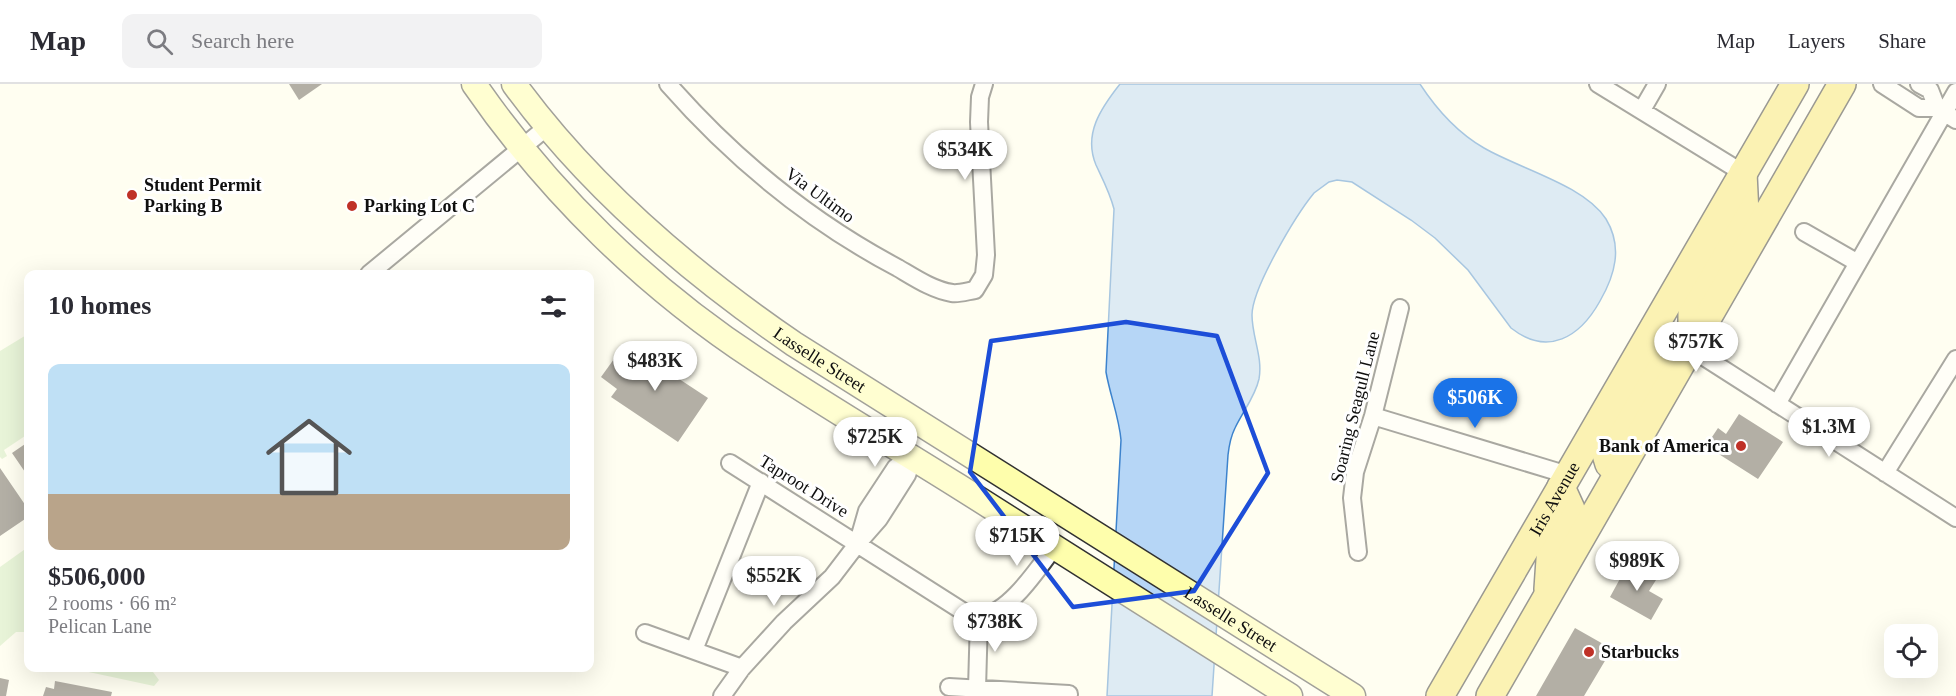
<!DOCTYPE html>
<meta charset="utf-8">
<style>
:root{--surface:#fff;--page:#f2f2f3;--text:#2b2b33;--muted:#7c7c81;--line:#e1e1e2;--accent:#1a73e8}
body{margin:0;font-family:"Times New Roman",serif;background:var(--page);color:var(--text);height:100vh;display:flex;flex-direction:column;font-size:22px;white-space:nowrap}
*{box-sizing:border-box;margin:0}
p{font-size:20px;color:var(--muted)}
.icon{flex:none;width:33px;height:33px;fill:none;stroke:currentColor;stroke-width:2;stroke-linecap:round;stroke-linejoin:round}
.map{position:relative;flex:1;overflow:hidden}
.panel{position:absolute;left:24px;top:186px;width:570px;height:402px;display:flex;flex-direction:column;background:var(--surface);border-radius:12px;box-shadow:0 6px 24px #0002}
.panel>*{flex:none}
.fabs{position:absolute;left:1884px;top:540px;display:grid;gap:12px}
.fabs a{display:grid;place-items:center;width:54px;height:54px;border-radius:12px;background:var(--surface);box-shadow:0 6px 24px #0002;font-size:30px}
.price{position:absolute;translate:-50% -51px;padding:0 14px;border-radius:21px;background:#fff;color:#222;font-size:20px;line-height:39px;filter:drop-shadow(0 2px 3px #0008)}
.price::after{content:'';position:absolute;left:50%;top:36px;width:18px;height:14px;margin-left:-9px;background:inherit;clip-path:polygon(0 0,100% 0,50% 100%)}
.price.current{background:var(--accent);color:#fff}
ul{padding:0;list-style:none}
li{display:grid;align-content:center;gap:12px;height:318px;padding:0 24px}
li span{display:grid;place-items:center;height:186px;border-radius:12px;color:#555}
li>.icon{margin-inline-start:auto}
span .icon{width:108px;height:108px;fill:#fffc;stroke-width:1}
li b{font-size:26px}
h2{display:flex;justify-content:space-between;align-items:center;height:72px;padding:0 24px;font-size:26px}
header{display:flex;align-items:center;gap:36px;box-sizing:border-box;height:84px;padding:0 30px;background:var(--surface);border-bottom:2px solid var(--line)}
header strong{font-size:28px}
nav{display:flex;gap:33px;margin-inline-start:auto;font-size:21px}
.search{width:420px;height:54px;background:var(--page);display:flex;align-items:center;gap:15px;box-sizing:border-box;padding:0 21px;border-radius:12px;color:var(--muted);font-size:22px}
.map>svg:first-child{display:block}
.green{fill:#cde9ba}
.water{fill:#b6d6f6;stroke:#3d83cd;stroke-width:1.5}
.building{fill:#57514b}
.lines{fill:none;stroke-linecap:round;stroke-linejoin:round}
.street-casing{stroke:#424242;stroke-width:20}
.secondary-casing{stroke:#313131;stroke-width:27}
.primary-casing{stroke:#202020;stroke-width:30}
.street{stroke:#fff;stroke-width:16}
.secondary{stroke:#fefeac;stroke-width:24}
.primary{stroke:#f7e568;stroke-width:27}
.marked{fill:none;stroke:#1d4ed8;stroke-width:4.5;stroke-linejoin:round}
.poi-dot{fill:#bf3127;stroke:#fff;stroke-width:2}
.labels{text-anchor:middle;stroke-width:6;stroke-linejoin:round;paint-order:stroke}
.poi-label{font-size:18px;font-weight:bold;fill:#0f0f0f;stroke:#fff;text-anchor:start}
.street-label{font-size:18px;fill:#0f0f0f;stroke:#fff}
</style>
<header>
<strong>Map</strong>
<div class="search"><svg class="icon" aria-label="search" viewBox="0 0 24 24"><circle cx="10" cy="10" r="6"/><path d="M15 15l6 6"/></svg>Search here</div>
<nav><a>Map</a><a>Layers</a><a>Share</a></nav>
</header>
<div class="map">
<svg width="1956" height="612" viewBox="0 0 1956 612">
<rect width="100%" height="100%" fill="#fffef1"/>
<path class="green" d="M 28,250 L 28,350 L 4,366 L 7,372 L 2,375 L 0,373 L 0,267 Z
M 28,463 L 28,548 L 16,548 L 0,562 L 0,483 Z
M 70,584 L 150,584 L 159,596 L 154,602 Z"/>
<path class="water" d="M 1120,0 L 1420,0 C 1437,26 1458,49 1484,64 C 1520,85 1584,101 1606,135 C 1623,163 1615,191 1600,217 C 1580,253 1548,273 1511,244 L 1468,186 L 1435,154 L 1411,136 L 1352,98 L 1337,96 L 1329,98 L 1314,109 C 1296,131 1252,204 1252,231 C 1252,253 1263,273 1259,295 C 1255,313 1243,327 1235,344 C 1231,352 1229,362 1228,371 L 1212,612 L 1107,612 L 1121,356 C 1119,333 1110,311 1106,288 L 1114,125 C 1110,109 1103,96 1096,81 C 1083,50 1101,24 1120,0 Z"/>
<path class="building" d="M 289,0 L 322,0 L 299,16 Z
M 644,261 L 657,270 L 662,262 L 671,268 L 666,275 L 672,279 L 667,287 L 708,314 L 678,358 L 611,313 L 617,305 L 601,293 L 614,275 L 628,284 Z
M 1739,330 L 1783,358 L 1758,395 L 1714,367 L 1718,361 L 1710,356 L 1718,344 L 1726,350 Z
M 28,358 L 28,386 L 25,388 L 12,369 Z
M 0,384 L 28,425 L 28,433 L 0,452 Z
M 1628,480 L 1656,496 L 1649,507 L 1663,515 L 1651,536 L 1610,513 Z
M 1575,544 L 1612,565 L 1584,612 L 1536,612 Z
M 0,594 L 9,596 L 6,612 L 0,612 Z
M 55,597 L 112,608 L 111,612 L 43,612 L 46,603 L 54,605 Z"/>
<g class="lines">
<defs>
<path id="street" d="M 668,0 C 733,74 811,138 898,184 C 915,194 933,206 952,209 C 959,210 968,207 975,206 L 984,191 L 986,171 L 979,38 L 980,13 L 984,0
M 1598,0 L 1743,89
M 1882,0 L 1919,24 L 1937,24 L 1956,36
M 1919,0 L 1930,6 L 1937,24
M 1642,26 L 1657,0
M 1804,148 L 1858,179
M 369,190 L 547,43
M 1690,264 L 1956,434
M 1777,320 L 1956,8
M 1373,332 L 1568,391
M 730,379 L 967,530 C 971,531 976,533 981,532 C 1009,530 1039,483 1055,462
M 1885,389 L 1956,275
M 859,455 L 867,427 L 896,383 L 913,374
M 1358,468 L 1352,414 L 1355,388 L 1373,332 L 1400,224
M 645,549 L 742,584
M 694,566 L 761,398
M 949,603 L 1069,610
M 977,605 L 979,533
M 722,612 L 742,584 L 784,538 L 832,493 L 858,459 L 879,435 L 907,391 L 913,374"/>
<g id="secondary">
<path d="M 474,0 C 549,109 647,204 757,276 C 823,320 891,360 958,402 C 1069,471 1179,542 1290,612"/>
<path id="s1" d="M 514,0 C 589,103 689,188 794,260 L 1353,612"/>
</g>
<g id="primary">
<path d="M 1692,260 L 1692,222 L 1745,130 L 1743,89"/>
<path d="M 1618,387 L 1609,380 L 1606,370 L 1611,356 L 1655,282 L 1657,242"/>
<path d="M 1548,505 L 1551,461 L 1571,425 L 1561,403"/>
<path id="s2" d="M 1440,612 L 1795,0"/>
<path d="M 1490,612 L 1842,0"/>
</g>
</defs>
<use href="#street" class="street-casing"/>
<use href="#secondary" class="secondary-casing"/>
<use href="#primary" class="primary-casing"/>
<use href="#street" class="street"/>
<use href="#secondary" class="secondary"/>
<use href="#primary" class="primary"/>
</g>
<path d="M0 0H1956V612H0ZM 1126,238 L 1217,252 L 1268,389 L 1194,507 L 1073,523 L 970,388 L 991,257 Z" fill="#fffef1" fill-opacity=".55" fill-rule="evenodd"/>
<path class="marked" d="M 1126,238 L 1217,252 L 1268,389 L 1194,507 L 1073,523 L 970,388 L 991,257 Z"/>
<g class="poi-dot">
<circle cx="132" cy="111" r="6"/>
<circle cx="352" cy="122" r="6"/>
<circle cx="1741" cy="362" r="6"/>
<circle cx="1589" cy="568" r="6"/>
</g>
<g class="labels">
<g class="poi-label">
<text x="144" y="107">Student Permit<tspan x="144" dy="21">Parking B</tspan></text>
<text x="364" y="128">Parking Lot C</text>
<text x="1729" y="368" text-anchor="end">Bank of America</text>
<text x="1601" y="574">Starbucks</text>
</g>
<g class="street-label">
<text transform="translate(820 111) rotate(36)" y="6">Via Ultimo</text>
<text dy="6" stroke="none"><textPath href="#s1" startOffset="414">Lasselle Street</textPath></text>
<text transform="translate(1355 323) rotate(-76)" y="6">Soaring Seagull Lane</text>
<text transform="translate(804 402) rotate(32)" y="6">Taproot Drive</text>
<text dy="6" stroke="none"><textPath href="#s2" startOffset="228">Iris Avenue</textPath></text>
<text dy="6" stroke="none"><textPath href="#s1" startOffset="900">Lasselle Street</textPath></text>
</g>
</g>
</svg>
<div class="fabs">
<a><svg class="icon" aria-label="locate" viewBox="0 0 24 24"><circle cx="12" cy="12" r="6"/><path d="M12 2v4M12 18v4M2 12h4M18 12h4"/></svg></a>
</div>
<b class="price" style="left:965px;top:97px">$534K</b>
<b class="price" style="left:1696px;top:289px">$757K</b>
<b class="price" style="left:655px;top:308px">$483K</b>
<b class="price current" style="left:1475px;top:345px">$506K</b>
<b class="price" style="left:1829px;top:374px">$1.3M</b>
<b class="price" style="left:875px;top:384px">$725K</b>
<b class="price" style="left:1017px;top:483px">$715K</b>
<b class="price" style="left:1637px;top:508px">$989K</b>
<b class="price" style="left:774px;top:523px">$552K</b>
<b class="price" style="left:995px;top:569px">$738K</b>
<section class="panel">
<h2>10 homes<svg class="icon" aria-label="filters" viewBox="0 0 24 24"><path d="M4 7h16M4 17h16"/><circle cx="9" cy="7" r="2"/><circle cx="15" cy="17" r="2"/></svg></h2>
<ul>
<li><span style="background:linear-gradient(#bfe0f5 70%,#b9a48a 0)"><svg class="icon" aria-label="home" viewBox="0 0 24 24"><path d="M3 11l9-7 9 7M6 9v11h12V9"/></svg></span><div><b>$506,000</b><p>2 rooms · 66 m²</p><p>Pelican Lane</p></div></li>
</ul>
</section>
</div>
